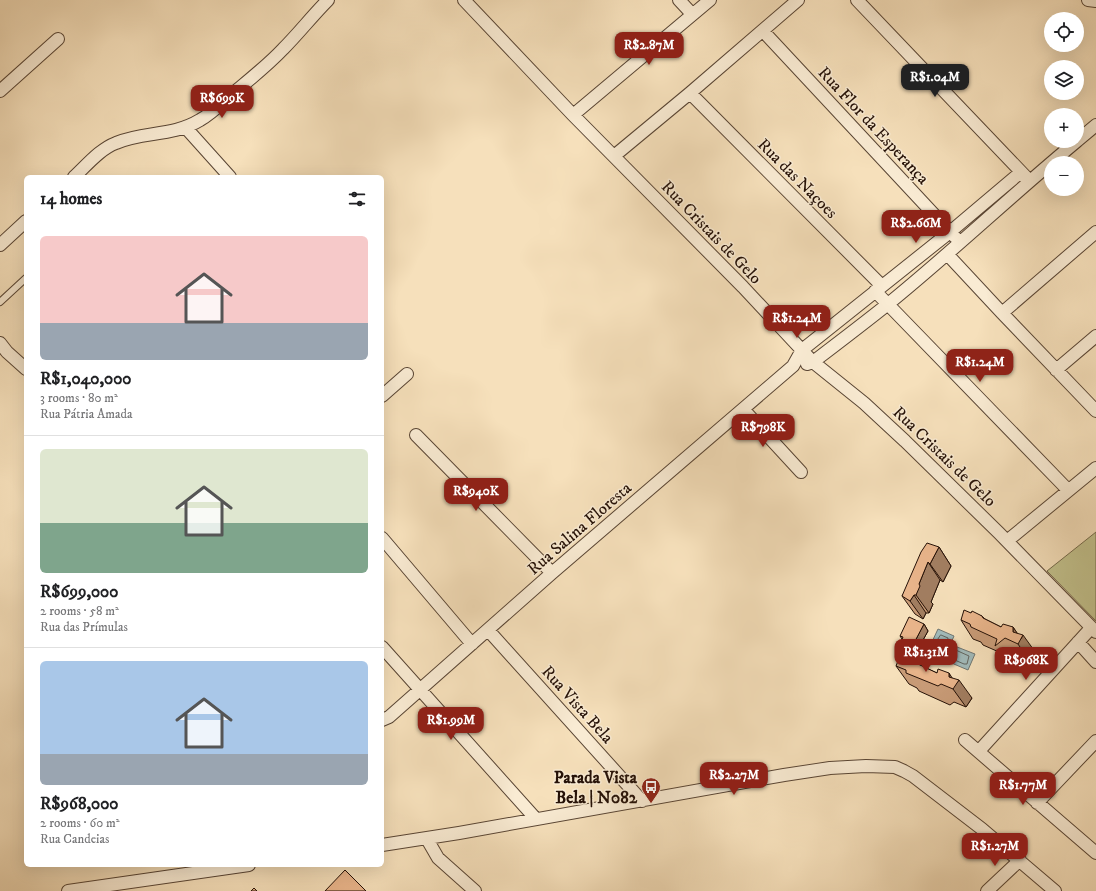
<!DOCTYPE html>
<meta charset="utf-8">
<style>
:root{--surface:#fff;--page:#f2f2f2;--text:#202124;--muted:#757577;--line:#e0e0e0;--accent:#8f2418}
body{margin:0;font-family:"IM FELL DW Pica",serif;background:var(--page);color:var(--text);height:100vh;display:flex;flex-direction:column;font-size:15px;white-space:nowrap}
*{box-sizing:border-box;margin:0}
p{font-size:13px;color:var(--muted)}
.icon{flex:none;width:22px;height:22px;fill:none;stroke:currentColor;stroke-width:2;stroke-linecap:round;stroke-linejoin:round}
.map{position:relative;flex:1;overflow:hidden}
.side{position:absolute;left:24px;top:175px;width:360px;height:692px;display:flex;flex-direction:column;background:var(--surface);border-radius:6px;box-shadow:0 4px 16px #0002}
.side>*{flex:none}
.tools{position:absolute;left:1044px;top:12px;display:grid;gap:8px}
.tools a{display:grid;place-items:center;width:40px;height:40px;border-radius:50%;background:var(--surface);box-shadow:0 4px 16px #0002;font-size:20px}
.price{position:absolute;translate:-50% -34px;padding:0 9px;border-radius:8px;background:var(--accent);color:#fff;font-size:13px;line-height:26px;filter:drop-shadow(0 1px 2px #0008)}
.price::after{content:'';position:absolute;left:50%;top:24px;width:12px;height:9px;margin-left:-6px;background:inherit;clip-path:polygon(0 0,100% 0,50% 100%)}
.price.current{background:#222;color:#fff}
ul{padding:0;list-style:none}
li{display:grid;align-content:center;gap:8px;height:212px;padding:0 16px}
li+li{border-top:1px solid var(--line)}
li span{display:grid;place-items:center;height:124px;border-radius:6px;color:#555}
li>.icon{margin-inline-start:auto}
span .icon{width:72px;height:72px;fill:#fffc;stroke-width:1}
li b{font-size:17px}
h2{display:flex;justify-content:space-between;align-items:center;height:48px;padding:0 16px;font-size:17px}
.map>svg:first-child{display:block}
.green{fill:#c2c18c;stroke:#74694a}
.water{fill:#a1baba;stroke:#6f7672}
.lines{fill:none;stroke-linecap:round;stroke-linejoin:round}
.shore{stroke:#636660;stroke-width:1}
.service-casing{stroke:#594534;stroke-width:8}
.minor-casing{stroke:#594534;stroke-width:14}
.service{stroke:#f9ebd3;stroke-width:6}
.minor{stroke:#f9ebd3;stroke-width:12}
.wall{fill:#c89b77;stroke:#251107}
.shaded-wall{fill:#a27e61;stroke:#251107}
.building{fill:#e8b48a;stroke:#251107}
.labels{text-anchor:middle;stroke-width:3;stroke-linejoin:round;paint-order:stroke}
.street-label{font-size:17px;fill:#251107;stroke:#f9ebd3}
.poi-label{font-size:17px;font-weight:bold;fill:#251107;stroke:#f9ebd3;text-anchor:end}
</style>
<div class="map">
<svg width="1096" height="891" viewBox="0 0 1096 891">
<rect width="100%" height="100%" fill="#f6e0bb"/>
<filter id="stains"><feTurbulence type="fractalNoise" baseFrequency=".005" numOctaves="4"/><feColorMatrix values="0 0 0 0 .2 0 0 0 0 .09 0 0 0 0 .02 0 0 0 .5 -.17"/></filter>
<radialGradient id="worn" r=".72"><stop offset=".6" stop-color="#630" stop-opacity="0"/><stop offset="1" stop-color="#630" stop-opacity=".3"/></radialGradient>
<path class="green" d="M 1096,532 L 1096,621 L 1047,571 Z"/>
<path class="water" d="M 938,629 L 954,636 L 947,652 L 931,644 Z
M 952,645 L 975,654 L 968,670 L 935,656 L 939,650 L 947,654 Z"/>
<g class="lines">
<path class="shore" d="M 941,635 L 948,638 L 947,644 L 949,647 L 969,656 L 967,664 L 964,664 L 943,655 L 943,647 L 937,641 Z"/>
<defs>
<path id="service" d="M 0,302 L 26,278"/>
<path id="minor" d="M 464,0 L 573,115 L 743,287 L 813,362 L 864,403 L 905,441 L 999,533 L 1096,632
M 679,0 L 692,14
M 857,0 L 1026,177
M 1088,0 L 1096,1
M 763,31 L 955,237
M 0,91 L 58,39
M 690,93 L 882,286
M 573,115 L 710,0
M 186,128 L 230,177
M 1077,141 L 1096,125
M 614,156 L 690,93 L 798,0
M 74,177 C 87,165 100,149 116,143 C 144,131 172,137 200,120 C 211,114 221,104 231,95 C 249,80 267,66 283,49 C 299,33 312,16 328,0
M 0,245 L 26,221
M 947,254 L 1002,313 L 1096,411
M 875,291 L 1068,490
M 1002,313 L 1096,232
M 0,343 L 7,352 L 26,369
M 807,364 L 813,362 C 838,343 863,324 888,304 C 952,252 1013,194 1077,141
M 1056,370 L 1096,336
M 382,396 L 407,374
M 743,409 L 801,472
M 416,435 L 552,573
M 382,538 L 472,644
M 1007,541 L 1096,468
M 488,630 L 642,801
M 1078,642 L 1096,662
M 382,647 L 536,819
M 382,720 L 389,717 L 552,573 L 793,366 L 802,350 L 950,232 L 1021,172
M 965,740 L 1096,853
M 979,751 L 1091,628
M 1037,803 L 1096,741
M 427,839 L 438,858 L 475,891
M 382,845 L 459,833 L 784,775 L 830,768 L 866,766 L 895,767 L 904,771 L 913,776 L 982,829 L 1055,891
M 68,891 L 249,865
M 987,891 L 1020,860"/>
</defs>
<use href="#service" class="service-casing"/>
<use href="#minor" class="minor-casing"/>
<use href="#service" class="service"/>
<use href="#minor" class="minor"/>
</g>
<path class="wall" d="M 939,547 L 951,566 L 943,582 L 940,580 L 931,602 L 933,604 L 929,613 L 926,613 L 923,619 L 915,614 L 902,596 Z
M 971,613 L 982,616 L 985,619 L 1001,627 L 1013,627 L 1017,633 L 1036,653 L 1030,662 L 1018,656 L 1007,664 L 999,652 L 983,645 L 981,642 L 973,639 L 961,620 Z
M 924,624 L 928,631 L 918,649 L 916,648 L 914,652 L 905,648 L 901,642 L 902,639 L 900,636 Z
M 906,659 L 937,673 L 952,678 L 972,698 L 966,707 L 954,702 L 950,705 L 919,691 L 917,688 L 909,684 L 896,666 Z"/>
<path class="shaded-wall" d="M 939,547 L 951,566 L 943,582 L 930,564 Z
M 928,562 L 940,580 L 931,602 L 933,604 L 929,613 L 916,595 L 919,584 Z
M 914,595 L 926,613 L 923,619 L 910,601 Z
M 924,624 L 928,631 L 918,649 L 914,643 Z
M 1013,627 L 1021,639 L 1023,635 L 1036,653 L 1030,662 L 1018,644 L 1013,632 Z
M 912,642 L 916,648 L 914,652 L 910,646 Z
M 949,673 L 956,684 L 959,680 L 972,698 L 966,707 L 953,689 L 949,677 Z"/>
<path class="building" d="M 927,543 L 939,547 L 930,564 L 928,562 L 919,584 L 920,586 L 916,595 L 914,595 L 910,601 L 902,596 L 921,552 Z
M 964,610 L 971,613 L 972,611 L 982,616 L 983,618 L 1001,627 L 1003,624 L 1013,627 L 1013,632 L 1023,635 L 1018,644 L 1005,638 L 995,646 L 997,639 L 971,627 L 970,624 L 961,620 Z
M 909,617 L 924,624 L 914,643 L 912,642 L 910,646 L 901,642 L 903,637 L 900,636 Z
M 900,656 L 906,659 L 908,657 L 918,661 L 918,664 L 937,673 L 938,669 L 949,673 L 949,677 L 959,680 L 953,689 L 941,684 L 938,686 L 906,673 L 906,670 L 896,666 Z
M 345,870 L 366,891 L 325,891 Z
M 254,888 L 257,891 L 251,891 Z"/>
<defs>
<symbol id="bus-pin" viewBox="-11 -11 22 30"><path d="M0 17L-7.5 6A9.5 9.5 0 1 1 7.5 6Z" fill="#8f2418" stroke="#f9ebd3"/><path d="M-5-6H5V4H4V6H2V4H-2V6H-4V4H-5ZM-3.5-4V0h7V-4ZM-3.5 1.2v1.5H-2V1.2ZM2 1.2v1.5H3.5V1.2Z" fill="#fff"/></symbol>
</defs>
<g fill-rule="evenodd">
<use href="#bus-pin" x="640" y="776" width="22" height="30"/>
</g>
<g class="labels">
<g class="street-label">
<text transform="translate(874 125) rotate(47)" y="6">Rua Flor da Esperança</text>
<text transform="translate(798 178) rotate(45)" y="6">Rua das Naçoes</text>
<text transform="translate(712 232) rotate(46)" y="6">Rua Cristais de Gelo</text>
<text transform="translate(945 456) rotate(44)" y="6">Rua Cristais de Gelo</text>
<text transform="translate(579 528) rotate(-41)" y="6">Rua Salina Floresta</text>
<text transform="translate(578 704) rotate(48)" y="6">Rua Vista Bela</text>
</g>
<g class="poi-label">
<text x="637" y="783">Parada Vista<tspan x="637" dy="20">Bela | N082</tspan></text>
</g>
</g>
<rect width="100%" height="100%" filter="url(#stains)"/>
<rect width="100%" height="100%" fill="url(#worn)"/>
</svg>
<div class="tools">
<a><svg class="icon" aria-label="locate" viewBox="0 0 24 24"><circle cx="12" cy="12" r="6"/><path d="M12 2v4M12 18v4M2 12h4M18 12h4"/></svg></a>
<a><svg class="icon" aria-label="layers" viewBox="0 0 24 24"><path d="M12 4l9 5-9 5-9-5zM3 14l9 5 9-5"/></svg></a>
<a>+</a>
<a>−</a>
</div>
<b class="price" style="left:649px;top:66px">R$2.87M</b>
<b class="price current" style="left:935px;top:98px">R$1.04M</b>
<b class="price" style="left:222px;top:119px">R$699K</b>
<b class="price" style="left:916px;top:244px">R$2.66M</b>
<b class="price" style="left:797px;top:339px">R$1.24M</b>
<b class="price" style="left:980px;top:383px">R$1.24M</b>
<b class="price" style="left:763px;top:448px">R$798K</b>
<b class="price" style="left:476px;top:512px">R$940K</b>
<b class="price" style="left:926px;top:673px">R$1.31M</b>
<b class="price" style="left:1026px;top:681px">R$968K</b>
<b class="price" style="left:451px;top:741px">R$1.99M</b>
<b class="price" style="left:734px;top:796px">R$2.27M</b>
<b class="price" style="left:1023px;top:806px">R$1.77M</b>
<b class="price" style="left:995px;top:867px">R$1.27M</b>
<section class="side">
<h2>14 homes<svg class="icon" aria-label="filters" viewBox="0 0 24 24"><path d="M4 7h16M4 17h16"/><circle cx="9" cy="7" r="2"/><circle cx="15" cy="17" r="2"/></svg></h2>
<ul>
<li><span style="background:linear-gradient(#f6c9c9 70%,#9aa5b1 0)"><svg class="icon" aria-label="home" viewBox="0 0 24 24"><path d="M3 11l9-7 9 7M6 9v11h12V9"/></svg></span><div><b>R$1,040,000</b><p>3 rooms · 80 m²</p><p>Rua Pátria Amada</p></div></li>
<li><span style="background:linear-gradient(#dfe7d0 60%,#7fa58c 0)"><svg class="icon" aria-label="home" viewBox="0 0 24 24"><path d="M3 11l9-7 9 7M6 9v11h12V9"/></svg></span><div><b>R$699,000</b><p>2 rooms · 58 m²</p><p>Rua das Prímulas</p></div></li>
<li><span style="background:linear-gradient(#a9c7e8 75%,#9aa5b1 0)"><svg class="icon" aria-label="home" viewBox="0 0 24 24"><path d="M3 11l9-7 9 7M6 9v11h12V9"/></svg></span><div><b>R$968,000</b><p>2 rooms · 60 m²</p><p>Rua Candeias</p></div></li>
</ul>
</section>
</div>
